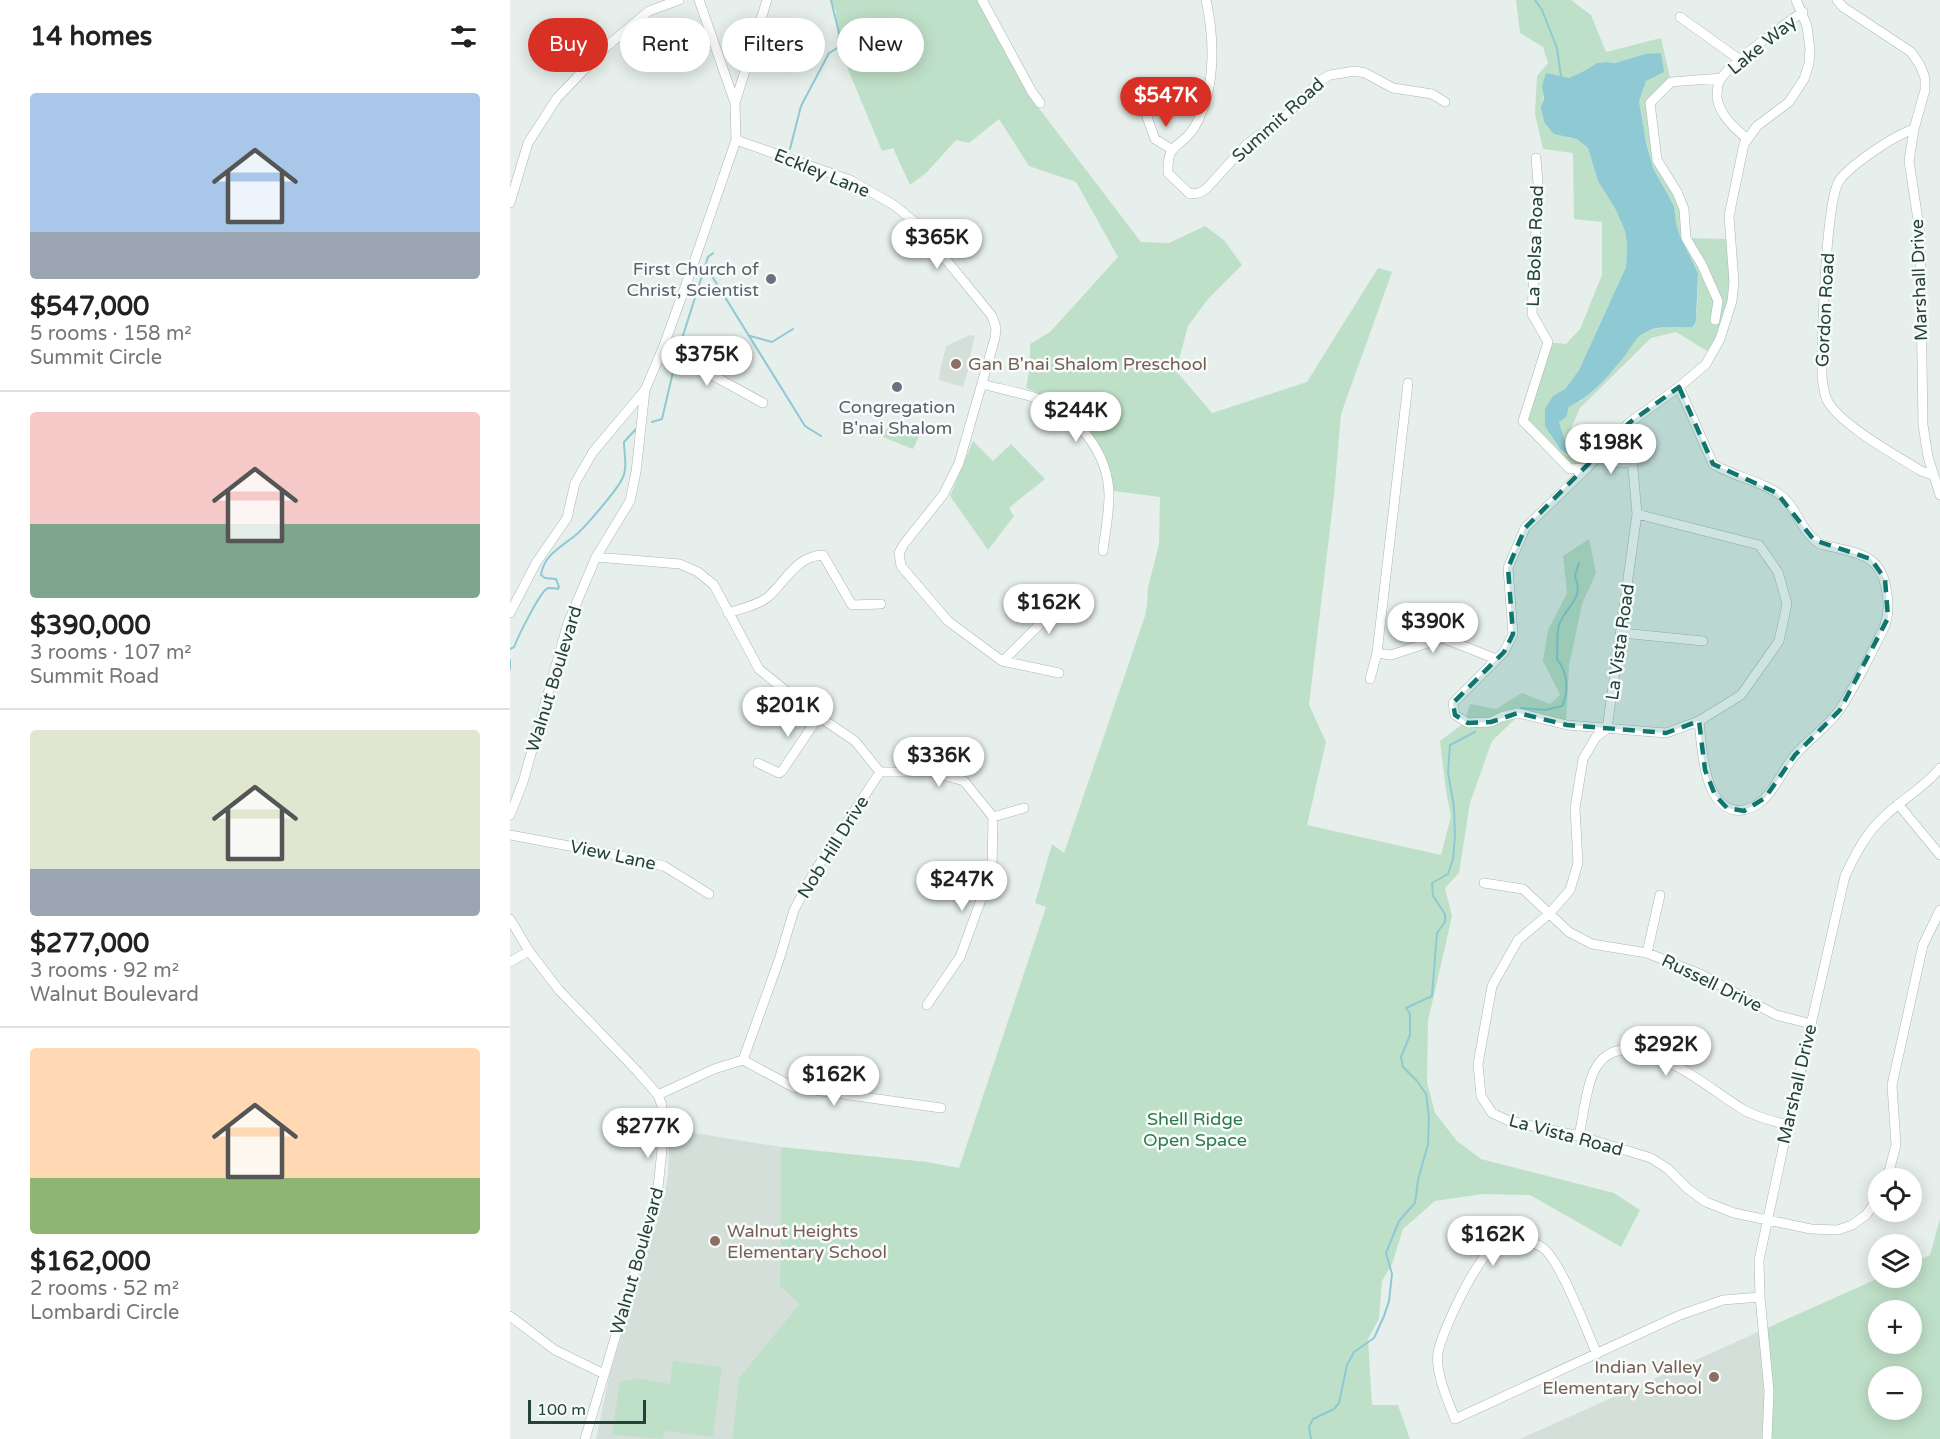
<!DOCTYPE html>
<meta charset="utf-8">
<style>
:root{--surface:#fff;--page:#f2f2f2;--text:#222;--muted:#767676;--line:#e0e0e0;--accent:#d93025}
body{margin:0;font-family:"Varela Round",sans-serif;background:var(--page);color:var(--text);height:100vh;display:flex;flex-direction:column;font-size:22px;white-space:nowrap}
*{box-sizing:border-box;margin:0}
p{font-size:20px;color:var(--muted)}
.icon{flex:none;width:33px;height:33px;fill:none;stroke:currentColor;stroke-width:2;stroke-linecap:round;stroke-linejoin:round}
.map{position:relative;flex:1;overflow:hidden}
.drawer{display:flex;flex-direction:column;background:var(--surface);width:510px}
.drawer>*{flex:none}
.banner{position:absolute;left:18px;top:18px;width:570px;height:54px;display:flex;gap:12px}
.fabs{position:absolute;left:1358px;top:1168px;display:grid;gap:12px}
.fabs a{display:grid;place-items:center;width:54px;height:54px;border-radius:50%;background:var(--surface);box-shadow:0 3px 15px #0003;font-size:30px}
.scale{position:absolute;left:18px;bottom:15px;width:118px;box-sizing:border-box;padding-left:6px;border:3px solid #24423a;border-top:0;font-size:16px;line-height:21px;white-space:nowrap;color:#24423a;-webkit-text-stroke:4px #f7fbf9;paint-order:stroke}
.price{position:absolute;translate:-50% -51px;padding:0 14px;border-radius:21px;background:#fff;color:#222;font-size:20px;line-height:39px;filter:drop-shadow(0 2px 3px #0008)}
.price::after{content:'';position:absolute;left:50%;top:36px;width:18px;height:14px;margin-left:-9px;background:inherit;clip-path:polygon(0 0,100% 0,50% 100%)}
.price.active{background:var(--accent);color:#fff}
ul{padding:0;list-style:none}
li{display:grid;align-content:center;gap:12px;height:318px;padding:0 30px}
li+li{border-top:2px solid var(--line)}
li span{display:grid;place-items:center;height:186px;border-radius:6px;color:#555}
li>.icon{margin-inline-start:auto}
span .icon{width:108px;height:108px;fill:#fffc;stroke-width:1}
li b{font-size:26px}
h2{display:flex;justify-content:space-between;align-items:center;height:72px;padding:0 30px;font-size:26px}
.chip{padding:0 21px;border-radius:27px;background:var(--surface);box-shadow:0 3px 15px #0003;font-size:21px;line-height:54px}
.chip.active{background:var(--accent);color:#fff}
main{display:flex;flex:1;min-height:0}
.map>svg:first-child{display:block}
.built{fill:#d4dfda}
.green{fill:#bfe0c8;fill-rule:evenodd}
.water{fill:#8ec9d4}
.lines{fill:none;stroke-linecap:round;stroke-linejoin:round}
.stream{stroke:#8ec9d4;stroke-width:2}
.minor-casing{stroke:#a8b8b2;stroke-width:10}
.minor{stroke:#fff;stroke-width:9}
.marked{fill:#0f766e;fill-opacity:0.2;stroke:#0f766e;stroke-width:4.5;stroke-dasharray:12 8;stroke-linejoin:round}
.worship-dot{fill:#6b7280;stroke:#f7fbf9;stroke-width:2}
.education-dot{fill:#8d6e63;stroke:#f7fbf9;stroke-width:2}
.labels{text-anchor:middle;stroke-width:5;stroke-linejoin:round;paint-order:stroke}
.street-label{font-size:18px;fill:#24423a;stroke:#f7fbf9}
.worship-label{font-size:18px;fill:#5b616d;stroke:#f7fbf9;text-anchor:end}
.education-label{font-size:18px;fill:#785e54;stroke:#f7fbf9;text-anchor:start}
.park-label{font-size:18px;fill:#2d7a4b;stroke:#f7fbf9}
</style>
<main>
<section class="drawer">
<h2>14 homes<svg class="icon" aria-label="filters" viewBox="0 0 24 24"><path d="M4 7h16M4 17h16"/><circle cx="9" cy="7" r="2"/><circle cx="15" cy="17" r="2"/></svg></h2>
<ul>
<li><span style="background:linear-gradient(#a9c7e8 75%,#9aa5b1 0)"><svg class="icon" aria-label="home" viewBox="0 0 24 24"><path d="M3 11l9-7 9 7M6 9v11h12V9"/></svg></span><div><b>$547,000</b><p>5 rooms · 158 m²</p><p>Summit Circle</p></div></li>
<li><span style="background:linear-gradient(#f6c9c9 60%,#7fa58c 0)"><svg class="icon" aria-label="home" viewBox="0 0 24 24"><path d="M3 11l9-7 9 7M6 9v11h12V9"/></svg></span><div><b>$390,000</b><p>3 rooms · 107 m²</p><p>Summit Road</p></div></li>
<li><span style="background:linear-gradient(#dfe7d0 75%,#9aa5b1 0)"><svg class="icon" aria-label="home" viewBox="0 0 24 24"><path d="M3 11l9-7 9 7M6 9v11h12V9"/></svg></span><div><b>$277,000</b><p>3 rooms · 92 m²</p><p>Walnut Boulevard</p></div></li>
<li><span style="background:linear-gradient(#ffd9b3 70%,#8fb573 0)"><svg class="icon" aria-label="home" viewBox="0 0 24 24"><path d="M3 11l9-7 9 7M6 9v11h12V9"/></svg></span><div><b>$162,000</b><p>2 rooms · 52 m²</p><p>Lombardi Circle</p></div></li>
</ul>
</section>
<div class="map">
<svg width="1430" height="1439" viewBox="0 0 1430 1439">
<rect width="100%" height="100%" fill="#e6efeb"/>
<path class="built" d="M 460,335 L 465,336 L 460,356 L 462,357 L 453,387 L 429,380 L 430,370 L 436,346 Z
M 160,1129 L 271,1147 L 270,1286 L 289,1304 L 229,1378 L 222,1439 L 86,1439 L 100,1373 L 154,1197 L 158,1175 Z
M 1257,1328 L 1257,1439 L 1010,1439 Z"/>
<path class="green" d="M 320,0 L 468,0 L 518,94 L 631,242 L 659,243 L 695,226 L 714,240 L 732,265 L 698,299 L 678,326 L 666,371 L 702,413 L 797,382 L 868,268 L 882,272 L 831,414 L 824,495 L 799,705 L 816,742 L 797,825 L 931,855 L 941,816 L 936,791 L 930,741 L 954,723 L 960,704 L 986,709 L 1012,693 L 1040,704 L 1050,695 L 1033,661 L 1038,630 L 1057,593 L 1053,556 L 1079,539 L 1086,573 L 1072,604 L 1059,666 L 1056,723 L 1008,716 L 982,741 L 960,803 L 949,873 L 935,888 L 942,916 L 918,1021 L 917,1082 L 925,1113 L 947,1141 L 971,1159 L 1104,1193 L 1130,1210 L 1111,1247 L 1020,1195 L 973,1194 L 925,1201 L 893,1229 L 882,1264 L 872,1281 L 869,1319 L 858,1339 L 862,1405 L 888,1405 L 900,1439 L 222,1439 L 229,1378 L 289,1304 L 270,1286 L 271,1147 L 417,1162 L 449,1168 L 536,907 L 525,903 L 542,844 L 554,853 L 635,616 L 637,605 L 638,587 L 649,544 L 650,497 L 604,491 C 592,434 570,410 516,388 L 520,366 L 520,344 L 540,332 L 608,257 L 566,182 L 519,166 L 489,119 L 459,143 L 446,140 L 416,173 L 400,185 L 383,148 L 372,151 L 328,45 L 326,11 Z
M 1006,0 L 1061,0 L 1081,15 L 1096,52 L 1151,38 L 1161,82 L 1140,103 L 1147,160 L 1167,192 L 1176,238 L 1221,239 L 1224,282 L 1202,354 L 1166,332 L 1141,338 L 1070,408 L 1059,433 L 1059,443 L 1077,468 L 1060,469 L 1013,421 L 1038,342 L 1056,344 L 1070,329 L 1092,275 L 1092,222 L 1064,219 L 1063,153 L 1033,149 L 1025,114 L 1027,76 L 1038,63 L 1033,47 L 1010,33 ZM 1135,54 L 1136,81 L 1129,102 L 1130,116 L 1143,168 L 1164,206 L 1166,223 L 1170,236 L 1188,273 L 1187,313 L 1184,327 L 1155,327 L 1136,331 L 1123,342 L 1107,366 L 1071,401 L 1059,407 L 1048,422 L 1059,453 L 1035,408 L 1043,396 L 1055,389 L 1069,370 L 1116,267 L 1117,245 L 1115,231 L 1106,210 L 1088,181 L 1078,148 L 1067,139 L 1056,137 L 1034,122 C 1029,107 1035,90 1037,74 L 1059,78 L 1076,70 L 1087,63 L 1097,62 L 1105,63 Z
M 380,421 L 410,434 L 403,449 L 373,437 Z
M 463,441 L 483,461 L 501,444 L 535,479 L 499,508 L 504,516 L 478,550 L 440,496 Z
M 1430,1219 L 1430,1439 L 1257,1439 L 1257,1328 L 1369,1278 L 1401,1278 L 1401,1264 L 1420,1255 ZM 1368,1311 L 1401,1311 L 1401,1344 L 1368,1344 ZM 1368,1377 L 1401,1377 L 1401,1410 L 1368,1410 Z
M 163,1361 L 212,1367 L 203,1437 L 154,1431 L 153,1439 L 105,1435 L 102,1432 L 110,1382 C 116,1379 121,1381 127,1378 L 160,1384 Z"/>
<path class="water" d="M 1151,53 L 1154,72 L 1136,81 L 1129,102 L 1136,142 L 1143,168 L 1164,206 L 1166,223 L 1170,236 L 1188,273 L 1186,321 L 1183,327 C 1169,328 1151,325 1138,331 C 1125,336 1121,348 1113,358 C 1099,376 1080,397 1059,407 L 1056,417 L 1049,422 L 1059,454 L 1051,450 L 1035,426 L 1035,408 L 1043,396 L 1055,389 L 1069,370 L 1116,267 L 1117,245 L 1115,231 L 1106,210 L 1088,181 L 1078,148 L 1067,139 L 1044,134 L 1034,122 L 1031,108 L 1034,98 L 1032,86 L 1036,73 L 1059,78 L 1076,70 L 1087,63 L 1097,62 L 1105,63 L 1135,54 Z"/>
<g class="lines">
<path class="stream" d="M 1025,0 L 1032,10 L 1047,48 L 1051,77
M 280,149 L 291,106 L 319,53 L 331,46 L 331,41 L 321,0
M 195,265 L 295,426 L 311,436
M 240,336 L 262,342 L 283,329
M 169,348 L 198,257 L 203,253
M 142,422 L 152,419 L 166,359
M 0,649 L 4,647 C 8,637 30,591 38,588 C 41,588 45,588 48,589 L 49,587 L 46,579 L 35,578 L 31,575 C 34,554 53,546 67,534 C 76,526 107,490 112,479 C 118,469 114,453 114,442 L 126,429
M 0,660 L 0,669
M 1011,708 L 1035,710 L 1052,706 C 1059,691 1058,673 1047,659 C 1048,649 1046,635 1049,625 C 1056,605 1075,600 1065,576 L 1069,563
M 801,1439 L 799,1427 L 803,1419 L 824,1409 L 829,1403 L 837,1365 L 844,1352 L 864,1338 L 874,1316 L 879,1301 L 882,1274 L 876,1253 L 889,1221 L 905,1203 L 908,1180 L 918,1144 L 919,1117 L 916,1094 L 907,1081 L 893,1067 L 891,1057 L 900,1035 L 900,1014 L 896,1008 L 922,996 L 927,933 L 935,922 L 935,914 L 923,896 L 922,883 L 938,874 L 943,859 L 945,837 L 944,807 L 938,772 L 940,745 L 965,732"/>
<defs>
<path id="minor" d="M 189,0 L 225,103
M 472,0 L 522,92 L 530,103
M 696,0 C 705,41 706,91 684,128 C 671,149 657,140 658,173 L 680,194 L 689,193 L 696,189 L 737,144 L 772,119 L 811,80 L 820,75 L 845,71 L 855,73 L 883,88 L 922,94 L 935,102
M 1327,0 L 1333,7 L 1401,52 L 1410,65 L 1415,78 L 1415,90 L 1404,129 L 1399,161 L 1410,233 L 1413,425 L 1418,457 L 1430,495
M 1170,17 L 1230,60
M 637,117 L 645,139 L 661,149
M 1404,129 C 1385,135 1340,165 1329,181 C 1315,204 1312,344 1312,377 C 1313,385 1314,393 1317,400 C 1330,425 1386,455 1411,471 L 1423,475
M 1237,139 C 1225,128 1210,116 1207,98 C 1207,92 1207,85 1210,80 C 1220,63 1275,24 1293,12
M 226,140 L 340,180 L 384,205 L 406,223 L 482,316 L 486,328 L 485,338 L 449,463 L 433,495 L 394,544 L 389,553 L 391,566 L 438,621 L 492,661 L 549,673
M 1026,158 L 1028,183 L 1022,314 L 1038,342 L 1013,421 L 1060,469 L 1077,468
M 0,203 L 18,143 L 47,98 L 96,47 L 139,11 L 169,0
M 1205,320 L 1208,301 L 1192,265 L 1176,238 L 1174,209 L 1167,192 L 1147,160 L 1140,103 L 1161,82 L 1211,78
M 153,348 L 253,403
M 472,384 C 490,389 509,392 526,398 C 566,412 599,453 599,496 C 599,514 595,533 593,551
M 1169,387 L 1203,464 C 1224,477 1255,482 1273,497 C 1287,509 1291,530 1306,541 C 1310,545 1317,546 1323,547 C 1351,554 1370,556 1376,588 C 1379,603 1379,614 1374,628 C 1360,655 1347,684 1330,709 C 1318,727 1299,739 1285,755 C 1273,769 1267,787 1253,800 C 1245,807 1236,812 1224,810 C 1193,803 1192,747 1189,721
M 1119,423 L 1127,514 L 1097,729 L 1086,737 L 1073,759 L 1065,808 L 1068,863 L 1060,890 L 1039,914 L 1008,940 L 982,986 L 968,1064 L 971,1096 L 982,1113 L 999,1121 L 1069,1136 L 1141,1158 L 1158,1169 L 1178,1189 L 1196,1202 L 1224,1213 L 1301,1229 L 1328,1230 L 1342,1225 L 1356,1215 L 1368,1199
M 1093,452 L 1107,463 L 1122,463
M 1127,514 L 1249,545 L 1268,572 L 1277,604 L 1269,641 L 1231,695 L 1189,721 L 1156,733 L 1057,725 L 1008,713 L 991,717 L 981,722 L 958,723 L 945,715 L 943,703 L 994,652 L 1003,634 L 998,568 L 1015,528 L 1077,468 L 1119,423 L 1169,387 L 1196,364 L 1210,339 L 1222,301 L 1224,282 L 1219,216 L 1234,144 L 1247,126 L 1279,102 L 1294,79 L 1299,64 L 1300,49 L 1297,26 L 1286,0
M 86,557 L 170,564 L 188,572 L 204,585 L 249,669 L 302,712 L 345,741 L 370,772 L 303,874 L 284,910 L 269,960 L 233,1060 L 204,1069 L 148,1095
M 0,613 L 26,563 L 57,518 L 65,483 L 83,452 L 135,390
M 218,613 C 230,609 249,605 258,597 C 276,581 286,556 313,555 L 342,605 L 371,604
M 1112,633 L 1193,641
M 867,653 L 881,655 L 933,638 L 986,659
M 493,661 L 531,623 L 547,605 L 549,590
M 860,679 L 867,653 L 898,383
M 248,763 L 269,773 L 272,771 L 309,716
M 370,772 L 421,772 L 454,781 L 483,817 L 482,870 L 450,957 L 417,1005
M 1388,804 L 1430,855
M 0,815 L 13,782 L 58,623 L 86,557 L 120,501 L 126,472 L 135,390 L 153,348 L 183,265 L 226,140 L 225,103 L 257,0
M 483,817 L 514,808
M 0,835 L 107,855 L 154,866 L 199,894
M 974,883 L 1013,889 L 1059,932 L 1082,944 L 1137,953 L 1190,974 L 1266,1015 L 1301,1024
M 0,919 L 19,951 L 49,990 L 128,1072 L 148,1095 L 152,1106 L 152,1150 L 147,1197 L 75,1439
M 1137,953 L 1150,895
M 0,962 L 19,951
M 233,1060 L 283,1087 L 431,1108
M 1069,1136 C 1073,1118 1077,1080 1087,1066 C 1119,1017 1202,1092 1234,1110 C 1248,1118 1263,1121 1278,1125
M 1377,1179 L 1386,1145 L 1382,1085 L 1413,945 L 1430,910
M 0,1316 L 45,1350 L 94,1374
M 1087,1354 C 1077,1332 1049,1255 1030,1246 C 1017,1239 999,1239 986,1246 C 968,1254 931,1333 928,1353 C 925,1372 938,1401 945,1419 L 1170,1315 L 1213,1300 L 1250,1297
M 1257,1439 L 1259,1391 L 1250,1297 L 1249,1260 L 1278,1125 L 1335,876 C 1346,853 1357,831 1377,814 C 1394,798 1416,786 1430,768"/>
</defs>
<use href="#minor" class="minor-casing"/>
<use href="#minor" class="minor"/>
</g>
<path class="marked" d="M 1169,387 L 1203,464 L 1267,493 L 1304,540 L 1361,559 L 1375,579 L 1378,618 L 1330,710 L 1285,755 L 1255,798 L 1234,811 L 1217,808 L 1205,795 L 1195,770 L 1189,721 L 1156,733 L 1057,725 L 1008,713 L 981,722 L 958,723 L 945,715 L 943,703 L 994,652 L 1003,634 L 998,568 L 1015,528 L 1119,423 Z"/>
<g class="worship-dot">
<circle cx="261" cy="279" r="6"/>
<circle cx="387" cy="387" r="6"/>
</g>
<g class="education-dot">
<circle cx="446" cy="364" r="6"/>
<circle cx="205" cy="1241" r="6"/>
<circle cx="1204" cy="1377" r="6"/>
</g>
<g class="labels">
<g class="street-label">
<text transform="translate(1252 45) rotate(-39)" y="6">Lake Way</text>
<text transform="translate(768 120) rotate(-42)" y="6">Summit Road</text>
<text transform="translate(312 173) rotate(22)" y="6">Eckley Lane</text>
<text transform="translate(1025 246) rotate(-88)" y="6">La Bolsa Road</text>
<text transform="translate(1409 280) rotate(-92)" y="6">Marshall Drive</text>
<text transform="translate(1315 310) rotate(-87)" y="6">Gordon Road</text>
<text transform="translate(1110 642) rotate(-82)" y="6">La Vista Road</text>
<text transform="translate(44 679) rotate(-73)" y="6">Walnut Boulevard</text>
<text transform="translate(323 847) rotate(-58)" y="6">Nob Hill Drive</text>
<text transform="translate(103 855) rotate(12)" y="6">View Lane</text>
<text transform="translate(1202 983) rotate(26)" y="6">Russell Drive</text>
<text transform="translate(1287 1084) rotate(-77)" y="6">Marshall Drive</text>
<text transform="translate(1056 1135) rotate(15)" y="6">La Vista Road</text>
<text transform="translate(127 1261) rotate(-74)" y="6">Walnut Boulevard</text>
</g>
<g class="worship-label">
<text x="249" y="275">First Church of<tspan x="249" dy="21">Christ, Scientist</tspan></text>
<text x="387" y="413" text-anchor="middle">Congregation<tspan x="387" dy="21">B'nai Shalom</tspan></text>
</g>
<g class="education-label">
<text x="458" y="370">Gan B'nai Shalom Preschool</text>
<text x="217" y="1237">Walnut Heights<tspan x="217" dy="21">Elementary School</tspan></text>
<text x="1192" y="1373" text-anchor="end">Indian Valley<tspan x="1192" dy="21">Elementary School</tspan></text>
</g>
<g class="park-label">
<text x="685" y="1125">Shell Ridge<tspan x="685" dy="21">Open Space</tspan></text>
</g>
</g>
</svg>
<div class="fabs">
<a><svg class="icon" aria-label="locate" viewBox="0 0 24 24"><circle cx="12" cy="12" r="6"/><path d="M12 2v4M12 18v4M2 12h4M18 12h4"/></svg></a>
<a><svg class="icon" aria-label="layers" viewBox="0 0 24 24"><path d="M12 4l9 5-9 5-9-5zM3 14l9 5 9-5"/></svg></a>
<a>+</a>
<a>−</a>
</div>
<div class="scale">100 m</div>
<b class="price active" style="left:656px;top:128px">$547K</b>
<b class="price" style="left:427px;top:270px">$365K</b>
<b class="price" style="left:197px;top:387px">$375K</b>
<b class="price" style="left:566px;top:443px">$244K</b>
<b class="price" style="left:1101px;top:475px">$198K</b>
<b class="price" style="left:539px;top:635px">$162K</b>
<b class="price" style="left:923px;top:654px">$390K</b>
<b class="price" style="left:278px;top:738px">$201K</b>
<b class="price" style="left:429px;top:788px">$336K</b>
<b class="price" style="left:452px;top:912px">$247K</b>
<b class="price" style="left:1156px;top:1077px">$292K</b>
<b class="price" style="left:324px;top:1107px">$162K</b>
<b class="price" style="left:138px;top:1159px">$277K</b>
<b class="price" style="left:983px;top:1267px">$162K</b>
<div class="banner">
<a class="chip active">Buy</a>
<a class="chip">Rent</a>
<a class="chip">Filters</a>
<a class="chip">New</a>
</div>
</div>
</main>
